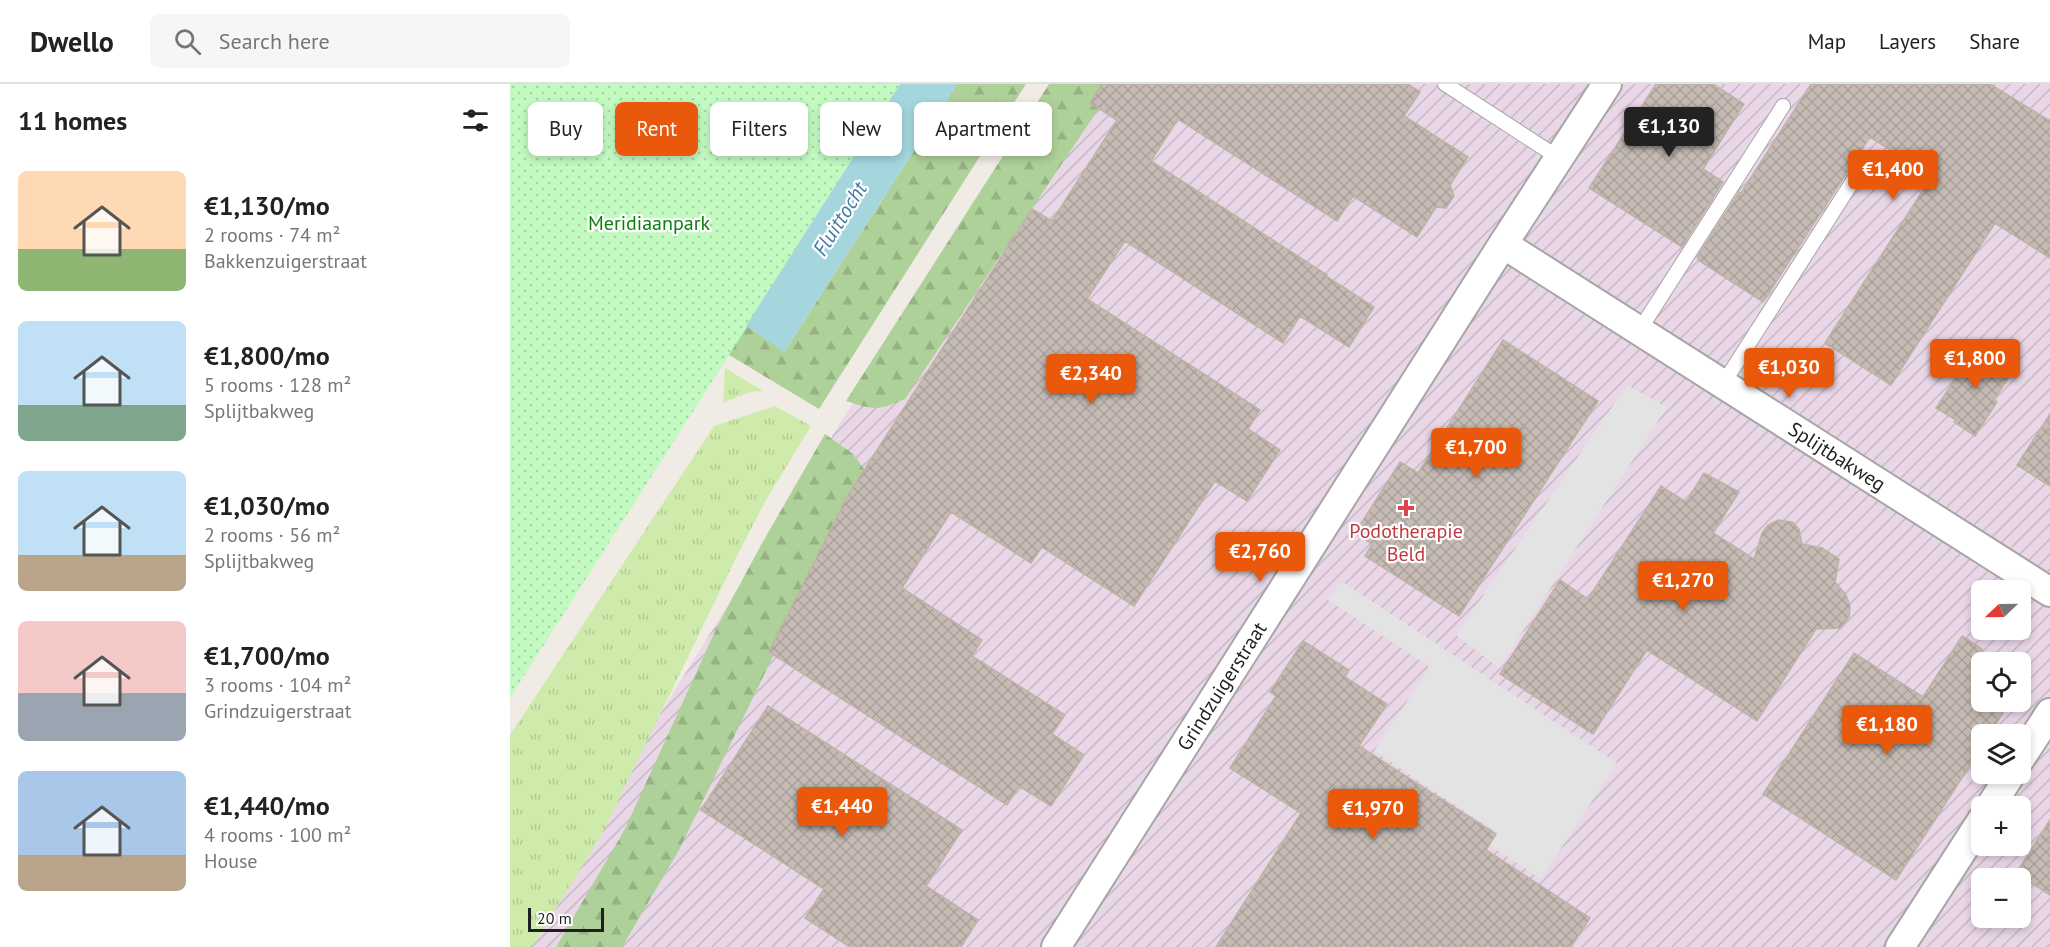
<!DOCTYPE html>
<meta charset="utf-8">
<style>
:root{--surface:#fff;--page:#f6f6f6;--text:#222;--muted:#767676;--line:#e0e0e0;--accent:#ea580c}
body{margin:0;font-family:"PT Sans",sans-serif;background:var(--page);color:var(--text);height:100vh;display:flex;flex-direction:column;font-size:22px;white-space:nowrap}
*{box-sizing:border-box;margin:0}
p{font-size:20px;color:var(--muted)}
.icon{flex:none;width:33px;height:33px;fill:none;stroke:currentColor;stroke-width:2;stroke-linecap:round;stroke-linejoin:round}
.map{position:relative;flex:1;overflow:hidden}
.side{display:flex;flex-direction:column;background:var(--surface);width:510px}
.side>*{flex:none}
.banner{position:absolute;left:18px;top:18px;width:570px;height:54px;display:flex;gap:12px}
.needle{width:39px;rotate:248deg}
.tools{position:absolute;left:1461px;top:496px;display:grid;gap:12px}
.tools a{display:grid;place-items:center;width:60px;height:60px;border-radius:9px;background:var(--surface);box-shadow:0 3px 9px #0003;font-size:30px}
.scale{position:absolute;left:18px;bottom:15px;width:76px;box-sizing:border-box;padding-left:6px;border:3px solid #1f1f1f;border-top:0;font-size:16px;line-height:21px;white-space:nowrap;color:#1f1f1f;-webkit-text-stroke:4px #fff;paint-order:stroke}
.price{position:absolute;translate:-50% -51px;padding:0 14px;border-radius:6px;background:var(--accent);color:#fff;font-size:20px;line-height:39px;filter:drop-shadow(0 2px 3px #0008)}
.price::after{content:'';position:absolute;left:50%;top:36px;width:18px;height:14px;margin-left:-9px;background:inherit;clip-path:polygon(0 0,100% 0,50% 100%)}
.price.selected{background:#222;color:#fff}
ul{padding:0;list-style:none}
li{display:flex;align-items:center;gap:18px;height:150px;padding:0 18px}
li span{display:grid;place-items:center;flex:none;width:168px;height:120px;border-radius:9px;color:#555}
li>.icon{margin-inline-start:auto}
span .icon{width:72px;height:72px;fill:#fffc;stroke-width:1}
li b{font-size:26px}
h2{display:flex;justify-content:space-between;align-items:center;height:72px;padding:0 18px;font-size:26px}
.pill{padding:0 21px;border-radius:9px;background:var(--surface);box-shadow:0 3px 9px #0003;font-size:21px;line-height:54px}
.pill.selected{background:var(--accent);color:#fff}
header{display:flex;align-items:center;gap:36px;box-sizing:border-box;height:84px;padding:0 30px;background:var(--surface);border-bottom:2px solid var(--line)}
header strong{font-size:28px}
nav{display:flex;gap:33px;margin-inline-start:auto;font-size:21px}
.search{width:420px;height:54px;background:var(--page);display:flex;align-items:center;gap:15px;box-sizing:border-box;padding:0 21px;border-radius:9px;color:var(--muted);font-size:22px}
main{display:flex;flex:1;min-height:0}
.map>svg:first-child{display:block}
.industrial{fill:url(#industrial-furrows);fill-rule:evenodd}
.grass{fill:url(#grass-tufts)}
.forest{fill:url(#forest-firs)}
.park{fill:url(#park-dots)}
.parking{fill:#e3e3e3}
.water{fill:#a5d6de}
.building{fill:url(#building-cross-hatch);stroke:#c2b1a7;stroke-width:1.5}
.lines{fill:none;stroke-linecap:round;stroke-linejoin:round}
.lane-casing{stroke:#a6a6a6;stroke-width:16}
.street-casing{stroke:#a6a6a6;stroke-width:32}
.lane{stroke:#fff;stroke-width:14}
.street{stroke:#fff;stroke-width:28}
.health-dot{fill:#e0444e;stroke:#fff;stroke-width:2}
.labels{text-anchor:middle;stroke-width:4.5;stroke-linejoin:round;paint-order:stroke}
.park-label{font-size:20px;fill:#0a810a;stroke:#fff}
.street-label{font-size:20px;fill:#1f1f1f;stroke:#fff}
.health-label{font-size:20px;fill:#be3a42;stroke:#fff}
.water-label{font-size:21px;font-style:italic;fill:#437aa1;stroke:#fff}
</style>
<header>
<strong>Dwello</strong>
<div class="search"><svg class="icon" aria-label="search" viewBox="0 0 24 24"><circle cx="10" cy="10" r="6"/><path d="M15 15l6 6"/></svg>Search here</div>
<nav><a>Map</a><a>Layers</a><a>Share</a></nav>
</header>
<main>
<section class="side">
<h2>11 homes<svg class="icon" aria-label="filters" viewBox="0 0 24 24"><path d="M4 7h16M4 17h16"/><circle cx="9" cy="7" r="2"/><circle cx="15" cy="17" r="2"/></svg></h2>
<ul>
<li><span style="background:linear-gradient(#ffd9b3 65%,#8fb573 0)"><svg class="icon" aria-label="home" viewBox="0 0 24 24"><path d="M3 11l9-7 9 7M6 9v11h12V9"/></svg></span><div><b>€1,130/mo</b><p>2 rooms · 74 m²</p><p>Bakkenzuigerstraat</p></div></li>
<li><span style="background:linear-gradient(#bfe0f5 70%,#7fa58c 0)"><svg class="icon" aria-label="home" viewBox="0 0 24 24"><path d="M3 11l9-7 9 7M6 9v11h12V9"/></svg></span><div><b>€1,800/mo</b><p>5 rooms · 128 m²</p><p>Splijtbakweg</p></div></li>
<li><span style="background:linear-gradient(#bfe0f5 70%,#b9a48a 0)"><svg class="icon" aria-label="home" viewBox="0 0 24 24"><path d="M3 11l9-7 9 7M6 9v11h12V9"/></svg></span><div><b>€1,030/mo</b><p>2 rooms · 56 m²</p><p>Splijtbakweg</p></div></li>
<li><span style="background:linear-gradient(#f6c9c9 60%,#9aa5b1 0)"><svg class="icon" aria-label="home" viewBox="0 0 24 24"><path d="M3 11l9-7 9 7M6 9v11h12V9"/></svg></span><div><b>€1,700/mo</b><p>3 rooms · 104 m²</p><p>Grindzuigerstraat</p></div></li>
<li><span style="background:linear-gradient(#a9c7e8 70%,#b9a48a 0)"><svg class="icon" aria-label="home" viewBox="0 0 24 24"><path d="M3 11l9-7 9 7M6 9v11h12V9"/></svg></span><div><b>€1,440/mo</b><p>4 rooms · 100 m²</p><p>House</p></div></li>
</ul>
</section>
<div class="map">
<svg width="1540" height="863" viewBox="0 0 1540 863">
<defs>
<pattern id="industrial-furrows" width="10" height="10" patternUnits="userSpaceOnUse" patternTransform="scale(1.5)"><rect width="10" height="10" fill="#e9d7e7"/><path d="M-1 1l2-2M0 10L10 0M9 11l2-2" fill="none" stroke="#c7b8c6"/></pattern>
<pattern id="grass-tufts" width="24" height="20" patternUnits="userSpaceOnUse" patternTransform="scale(1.5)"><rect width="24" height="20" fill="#cfebab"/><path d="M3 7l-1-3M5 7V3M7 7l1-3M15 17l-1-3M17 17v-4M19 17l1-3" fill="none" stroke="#b1c993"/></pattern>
<pattern id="forest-firs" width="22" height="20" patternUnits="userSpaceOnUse" patternTransform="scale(1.5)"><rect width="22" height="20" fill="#aed099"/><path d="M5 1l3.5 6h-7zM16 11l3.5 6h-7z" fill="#95b283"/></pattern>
<pattern id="park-dots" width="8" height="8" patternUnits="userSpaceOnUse" patternTransform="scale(1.5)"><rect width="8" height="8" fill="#c2fac2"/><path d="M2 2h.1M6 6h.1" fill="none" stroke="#a6d6a6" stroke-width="1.8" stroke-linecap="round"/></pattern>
<pattern id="building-cross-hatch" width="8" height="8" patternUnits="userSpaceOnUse" patternTransform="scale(1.5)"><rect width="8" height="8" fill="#c5bbb4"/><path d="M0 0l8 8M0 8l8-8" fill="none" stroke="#a9a09a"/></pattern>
</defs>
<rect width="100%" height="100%" fill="#f0ece5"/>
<path class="industrial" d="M 540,0 L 1540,0 L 1540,863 L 6,863 ZM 1472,507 L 1510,507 L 1510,546 L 1472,546 ZM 1472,579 L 1510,579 L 1510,618 L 1472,618 ZM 1472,651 L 1510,651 L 1510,690 L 1472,690 ZM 1472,723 L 1510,723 L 1510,762 L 1472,762 ZM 1472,795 L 1510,795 L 1510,834 L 1472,834 Z"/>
<path class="grass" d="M 215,284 L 253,307 L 240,308 L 213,319 Z
M 265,322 L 301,342 L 256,416 L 227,472 L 91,752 L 22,863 L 0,863 L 0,651 L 204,342 Z"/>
<path class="forest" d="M 0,0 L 274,268 L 447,0 L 516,0 L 309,325 L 191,254 Z
M 539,0 L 605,0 L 395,315 C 367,327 364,326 336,317 Z
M 315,350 L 343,370 L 354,385 L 169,766 L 112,863 L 46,863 L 115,745 L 207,543 L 251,461 Z"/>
<path class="park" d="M 0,0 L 392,0 L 0,614 Z"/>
<path class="parking" d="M 1117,301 L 1157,323 L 989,584 L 946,551 Z
M 831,497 L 1107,679 L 1031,795 L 978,760 L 986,748 L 864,667 L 920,583 L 818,516 Z"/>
<path class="water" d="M 390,0 L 447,0 L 274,268 L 236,242 Z"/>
<path class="building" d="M 592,0 L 898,0 L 910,8 L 894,32 L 958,73 L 940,101 L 944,112 L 936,124 L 926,123 L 907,153 L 843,112 L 827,137 L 668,35 L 641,77 L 817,191 L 816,192 L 864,223 L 839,263 L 790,232 L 773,259 L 615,157 L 577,215 L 750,326 L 738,345 L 770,366 L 737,417 L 705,397 L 624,522 L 532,463 L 521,479 L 441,428 L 392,504 L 472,556 L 462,572 L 555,631 L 542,650 L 574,671 L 541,722 L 509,702 L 497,721 L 259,568 L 338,411 L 522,125 L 542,137 L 607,36 L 580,19 Z
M 1146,0 L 1203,0 L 1234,20 L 1193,85 L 1213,98 L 1172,163 L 1079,104 Z
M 1301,0 L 1480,0 L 1540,37 L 1540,174 L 1485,139 L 1381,301 L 1315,259 L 1422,92 L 1360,53 L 1253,218 L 1188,176 L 1189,174 L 1187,173 L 1229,108 L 1231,109 Z
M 993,256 L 1088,317 L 949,532 L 855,472 L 862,460 L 845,449 L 890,378 L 908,389 Z
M 1467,261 L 1504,285 L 1484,316 L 1487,318 L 1465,352 L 1444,338 L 1446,336 L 1426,324 Z
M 1540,330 L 1540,402 L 1507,381 Z
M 1194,389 L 1229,408 L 1203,449 L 1244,475 L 1252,449 L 1258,441 L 1268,436 L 1282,438 L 1289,445 L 1292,460 L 1312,464 L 1329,475 L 1325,498 L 1336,511 L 1340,522 L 1339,533 L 1330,544 L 1306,545 L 1247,637 L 1137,566 L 1083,650 L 990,590 L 1050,496 L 1078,515 L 1151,402 L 1176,418 Z
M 1452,552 L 1472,565 L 1472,618 L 1500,618 L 1479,651 L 1472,651 L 1472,663 L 1386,796 L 1253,710 L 1344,569 L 1413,613 Z
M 793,557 L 839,586 L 835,593 L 877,620 L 849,662 L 986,750 L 976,766 L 1080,834 L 1061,863 L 706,863 L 791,729 L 720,684 L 766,612 L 760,608 Z
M 258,622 L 452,746 L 416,802 L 468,836 L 451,863 L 340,863 L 295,834 L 314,805 L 191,726 Z
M 1540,736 L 1540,811 L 1506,789 Z"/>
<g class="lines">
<defs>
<path id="lane" d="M 935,0 L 1049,74
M 1129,247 L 1273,22
M 1213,300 L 1357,75"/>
<g id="street">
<path id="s1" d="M 993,160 L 1540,508"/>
<path d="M 1510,675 L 1540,629"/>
<path d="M 1480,723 L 1501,690"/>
<path id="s2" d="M 546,863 L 993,160 L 1097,0"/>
<path d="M 1390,863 L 1472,736"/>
</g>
</defs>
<use href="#lane" class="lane-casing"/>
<use href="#street" class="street-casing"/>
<use href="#lane" class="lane"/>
<use href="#street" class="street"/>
</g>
<path class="health-dot" d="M893 415h6v6h6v6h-6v6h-6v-6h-6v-6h6z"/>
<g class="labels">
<g class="park-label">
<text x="139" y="146">Meridiaanpark</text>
</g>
<g class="street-label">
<text dy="7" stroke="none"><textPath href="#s1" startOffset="396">Splijtbakweg</textPath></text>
<text dy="7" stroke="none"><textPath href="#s2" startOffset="309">Grindzuigerstraat</textPath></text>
</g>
<g class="health-label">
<text x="896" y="454">Podotherapie<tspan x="896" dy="23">Beld</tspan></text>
</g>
<g class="water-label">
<text transform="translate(330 135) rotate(-58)" y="7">Fluittocht</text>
</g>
</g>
</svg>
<div class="tools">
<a><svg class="needle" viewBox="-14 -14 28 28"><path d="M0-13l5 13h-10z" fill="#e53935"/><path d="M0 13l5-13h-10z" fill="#767676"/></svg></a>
<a><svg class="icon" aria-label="locate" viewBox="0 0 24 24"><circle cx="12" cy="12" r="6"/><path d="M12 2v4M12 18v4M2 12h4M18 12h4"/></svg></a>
<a><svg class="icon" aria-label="layers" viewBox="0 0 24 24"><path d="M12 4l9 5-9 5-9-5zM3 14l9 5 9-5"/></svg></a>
<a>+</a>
<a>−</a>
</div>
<div class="scale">20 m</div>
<b class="price selected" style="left:1159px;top:74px">€1,130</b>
<b class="price" style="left:1383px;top:117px">€1,400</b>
<b class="price" style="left:1465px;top:306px">€1,800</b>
<b class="price" style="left:1279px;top:315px">€1,030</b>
<b class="price" style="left:581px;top:321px">€2,340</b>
<b class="price" style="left:966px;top:395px">€1,700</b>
<b class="price" style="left:750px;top:499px">€2,760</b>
<b class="price" style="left:1173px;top:528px">€1,270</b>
<b class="price" style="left:1377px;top:672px">€1,180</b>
<b class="price" style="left:332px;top:754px">€1,440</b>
<b class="price" style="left:863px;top:756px">€1,970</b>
<div class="banner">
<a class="pill">Buy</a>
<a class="pill selected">Rent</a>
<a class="pill">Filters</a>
<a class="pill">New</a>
<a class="pill">Apartment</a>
</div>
</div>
</main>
